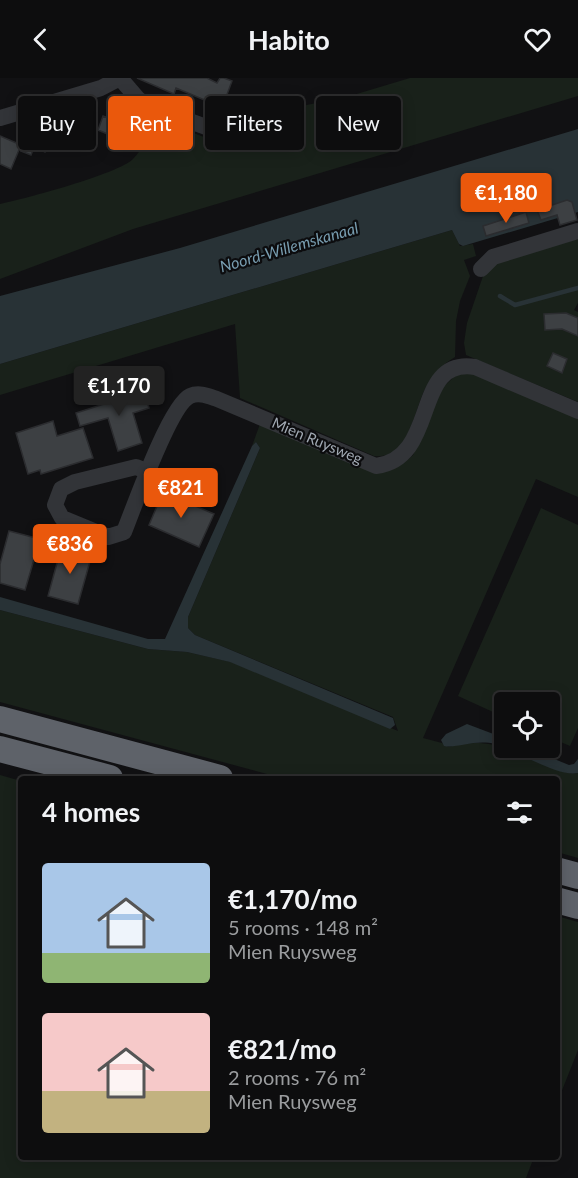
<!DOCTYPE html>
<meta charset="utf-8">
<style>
:root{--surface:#0d0d0e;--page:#161617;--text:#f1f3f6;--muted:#9a9c9e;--line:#2d2d2e;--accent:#ea580c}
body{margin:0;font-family:Lato,sans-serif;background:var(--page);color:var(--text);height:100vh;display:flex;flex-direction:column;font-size:22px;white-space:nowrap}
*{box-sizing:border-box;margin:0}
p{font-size:20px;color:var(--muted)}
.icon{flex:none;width:33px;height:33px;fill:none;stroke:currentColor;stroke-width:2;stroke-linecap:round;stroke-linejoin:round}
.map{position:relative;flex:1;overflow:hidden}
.panel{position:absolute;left:18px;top:698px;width:542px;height:384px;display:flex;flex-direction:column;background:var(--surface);border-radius:6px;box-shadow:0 3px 15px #0003,0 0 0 2px var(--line)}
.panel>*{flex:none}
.guide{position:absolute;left:18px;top:18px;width:543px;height:54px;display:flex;gap:12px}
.fabs{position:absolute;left:494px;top:614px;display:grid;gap:12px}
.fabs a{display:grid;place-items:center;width:66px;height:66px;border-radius:6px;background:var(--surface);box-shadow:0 3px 15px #0003,0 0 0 2px var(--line);font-size:30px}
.price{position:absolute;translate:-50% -51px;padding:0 14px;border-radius:6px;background:var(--accent);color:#fff;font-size:20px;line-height:39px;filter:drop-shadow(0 2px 3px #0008)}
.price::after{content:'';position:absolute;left:50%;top:36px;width:18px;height:14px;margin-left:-9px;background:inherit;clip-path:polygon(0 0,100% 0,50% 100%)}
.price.current{background:#222;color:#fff}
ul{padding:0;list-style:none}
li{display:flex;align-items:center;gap:18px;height:150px;padding:0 24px}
li span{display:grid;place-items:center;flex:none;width:168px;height:120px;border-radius:6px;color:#555}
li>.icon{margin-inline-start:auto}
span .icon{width:72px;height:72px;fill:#fffc;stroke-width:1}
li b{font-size:26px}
h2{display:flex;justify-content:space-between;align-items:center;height:72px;padding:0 24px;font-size:26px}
.pill{padding:0 21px;border-radius:6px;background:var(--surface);box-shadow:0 3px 15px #0003,0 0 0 2px var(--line);font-size:21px;line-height:54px}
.pill.current{background:var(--accent);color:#fff}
header{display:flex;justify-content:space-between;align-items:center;height:78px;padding:0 24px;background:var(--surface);font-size:27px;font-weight:700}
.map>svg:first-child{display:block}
.green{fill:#19211a}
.water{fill:#283236}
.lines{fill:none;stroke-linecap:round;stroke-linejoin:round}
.stream{stroke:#283236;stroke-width:4.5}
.building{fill:#3d4043;stroke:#2b2c2f;stroke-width:1.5}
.minor{stroke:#323438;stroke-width:16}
.highway{stroke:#5e6269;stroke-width:26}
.labels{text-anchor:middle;stroke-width:4.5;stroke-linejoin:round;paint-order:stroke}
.street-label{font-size:15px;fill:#a2aab4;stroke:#0c0c0e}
.water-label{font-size:16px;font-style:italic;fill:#789db0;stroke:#0c0c0e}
</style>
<header><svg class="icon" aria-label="back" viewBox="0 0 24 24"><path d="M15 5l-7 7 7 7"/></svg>Habito<svg class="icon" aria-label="heart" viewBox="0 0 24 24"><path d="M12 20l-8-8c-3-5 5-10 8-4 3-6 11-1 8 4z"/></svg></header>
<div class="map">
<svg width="578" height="1100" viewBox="0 0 578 1100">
<rect width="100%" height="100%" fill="#111113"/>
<path class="green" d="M 410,0 L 578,0 L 578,18 L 133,151 L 0,201 L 0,126 C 24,121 118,96 133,81 C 144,70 149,55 155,40 L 209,61 L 217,43 L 279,24 L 302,28 L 350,18 Z
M 452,152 L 460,168 L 473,166 L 476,178 L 464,182 L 470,198 L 460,223 L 456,243 L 455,279 C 441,287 432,298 424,313 C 413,337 408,382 374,378 L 240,320 L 235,246 L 0,317 L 0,286 Z
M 578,161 L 578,225 L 574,232 L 578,234 L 578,324 L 466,277 L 464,265 L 467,245 L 483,198 L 496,184 Z
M 473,294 L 578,340 L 578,419 L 536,401 L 423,660 L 442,665 L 448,669 C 488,658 511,672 547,687 C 557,691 567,697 578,695 L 578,780 L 557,774 L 556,700 L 282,700 L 0,624 L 0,532 L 148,571 L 187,574 L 231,584 L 398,653 L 393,639 L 195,557 L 188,550 L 188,539 L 260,370 L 256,364 L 252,368 L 260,346 L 379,395 C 393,392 402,388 413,377 L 443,309 L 456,297 Z
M 541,430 L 578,447 L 578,650 L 570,668 L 549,659 L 549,624 L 504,624 L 504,639 L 458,618 Z
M 0,697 L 21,703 L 21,1078 L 534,1079 L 526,1100 L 0,1100 Z
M 557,838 L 578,844 L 578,972 L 557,1025 Z"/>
<path class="water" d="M 578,51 L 578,134 L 463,168 L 459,166 L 452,152 L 0,286 L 0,218 L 180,170 Z
M 256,364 L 260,370 L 188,539 L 188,550 L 195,557 L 393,640 L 395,647 L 390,651 L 230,584 L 187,574 L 148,571 L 0,532 L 0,519 L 148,561 L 165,561 L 252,368 Z
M 467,646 L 504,660 L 504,669 L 525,669 L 569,687 L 574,686 L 578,681 L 578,695 C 555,699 518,672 495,666 C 475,661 456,671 444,668 L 441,662 L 446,656 Z"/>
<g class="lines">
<path class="stream" d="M 500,218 L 515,227 L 578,210"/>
</g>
<path class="building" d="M 137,0 L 207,0 L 217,5 L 220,0 L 224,0 L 232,3 L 225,22 L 217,18 L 214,26 L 176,10 L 174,16 Z
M 116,29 L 134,36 L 131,43 L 152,57 L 150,62 L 115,47 L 110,57 L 98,52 L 103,38 L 111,41 Z
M 78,37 L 95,44 L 88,61 L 79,57 L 75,66 L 60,60 L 68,42 L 74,45 Z
M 37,48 L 53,55 L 45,74 L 34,69 L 31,77 L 21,73 L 27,58 L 33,60 Z
M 0,58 L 21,67 L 11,91 L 0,86 Z
M 567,122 L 572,124 L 577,142 L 560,147 L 557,137 L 541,142 L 537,132 Z
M 526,134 L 529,145 L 486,158 L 483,148 Z
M 566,235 L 578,240 L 578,258 L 562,251 L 545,252 L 544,236 Z
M 553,275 L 567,281 L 562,295 L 547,288 Z
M 143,310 L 149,330 L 133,335 L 142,365 L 118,373 L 108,340 L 80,348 L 76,335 L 104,326 L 103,322 Z
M 53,343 L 57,358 L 83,350 L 93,380 L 41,396 L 40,392 L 28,396 L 16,355 Z
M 163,414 L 214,436 L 199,469 L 149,447 Z
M 9,453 L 40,461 L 25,512 L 0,505 L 0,486 Z
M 62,467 L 92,476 L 78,526 L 48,518 Z"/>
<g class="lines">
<path class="minor" d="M 120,0 L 138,21 L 146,27 L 206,49
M 0,40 L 101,10 L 120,0
M 481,191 L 493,179 L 578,153
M 149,394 L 136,389 L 75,404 L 61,411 L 55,427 L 62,440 L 108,459 L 124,454 C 134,429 170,327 190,318 C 199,314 208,318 217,321 L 376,388 C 440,380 411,279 475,289 L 578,333"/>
<path class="highway" d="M 0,641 L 220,700
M 0,671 L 110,700
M 556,792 L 578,798
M 556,822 L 578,828"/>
</g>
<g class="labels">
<g class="street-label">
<text transform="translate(317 363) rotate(23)" y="5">Mien Ruysweg</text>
</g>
<g class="water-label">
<text transform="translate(289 169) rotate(-16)" y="6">Noord-Willemskanaal</text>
</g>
</g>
</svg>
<div class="fabs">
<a><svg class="icon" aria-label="locate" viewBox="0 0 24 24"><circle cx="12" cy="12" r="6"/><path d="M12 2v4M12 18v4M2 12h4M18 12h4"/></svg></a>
</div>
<b class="price" style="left:506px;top:146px">€1,180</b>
<b class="price current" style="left:119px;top:339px">€1,170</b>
<b class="price" style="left:181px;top:441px">€821</b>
<b class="price" style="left:70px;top:497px">€836</b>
<div class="guide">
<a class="pill">Buy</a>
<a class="pill current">Rent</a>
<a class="pill">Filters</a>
<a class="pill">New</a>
</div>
<section class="panel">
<h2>4 homes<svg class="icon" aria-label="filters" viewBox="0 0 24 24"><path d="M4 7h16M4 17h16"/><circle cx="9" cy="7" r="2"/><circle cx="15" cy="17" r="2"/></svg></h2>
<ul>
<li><span style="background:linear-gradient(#a9c7e8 75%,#8fb573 0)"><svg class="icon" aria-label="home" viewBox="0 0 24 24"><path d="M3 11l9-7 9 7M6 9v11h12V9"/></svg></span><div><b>€1,170/mo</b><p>5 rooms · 148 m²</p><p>Mien Ruysweg</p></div></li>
<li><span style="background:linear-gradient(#f6c9c9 65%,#c2b280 0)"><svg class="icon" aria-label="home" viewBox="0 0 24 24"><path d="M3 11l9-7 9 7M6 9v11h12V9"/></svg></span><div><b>€821/mo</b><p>2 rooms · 76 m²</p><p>Mien Ruysweg</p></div></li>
</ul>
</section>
</div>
